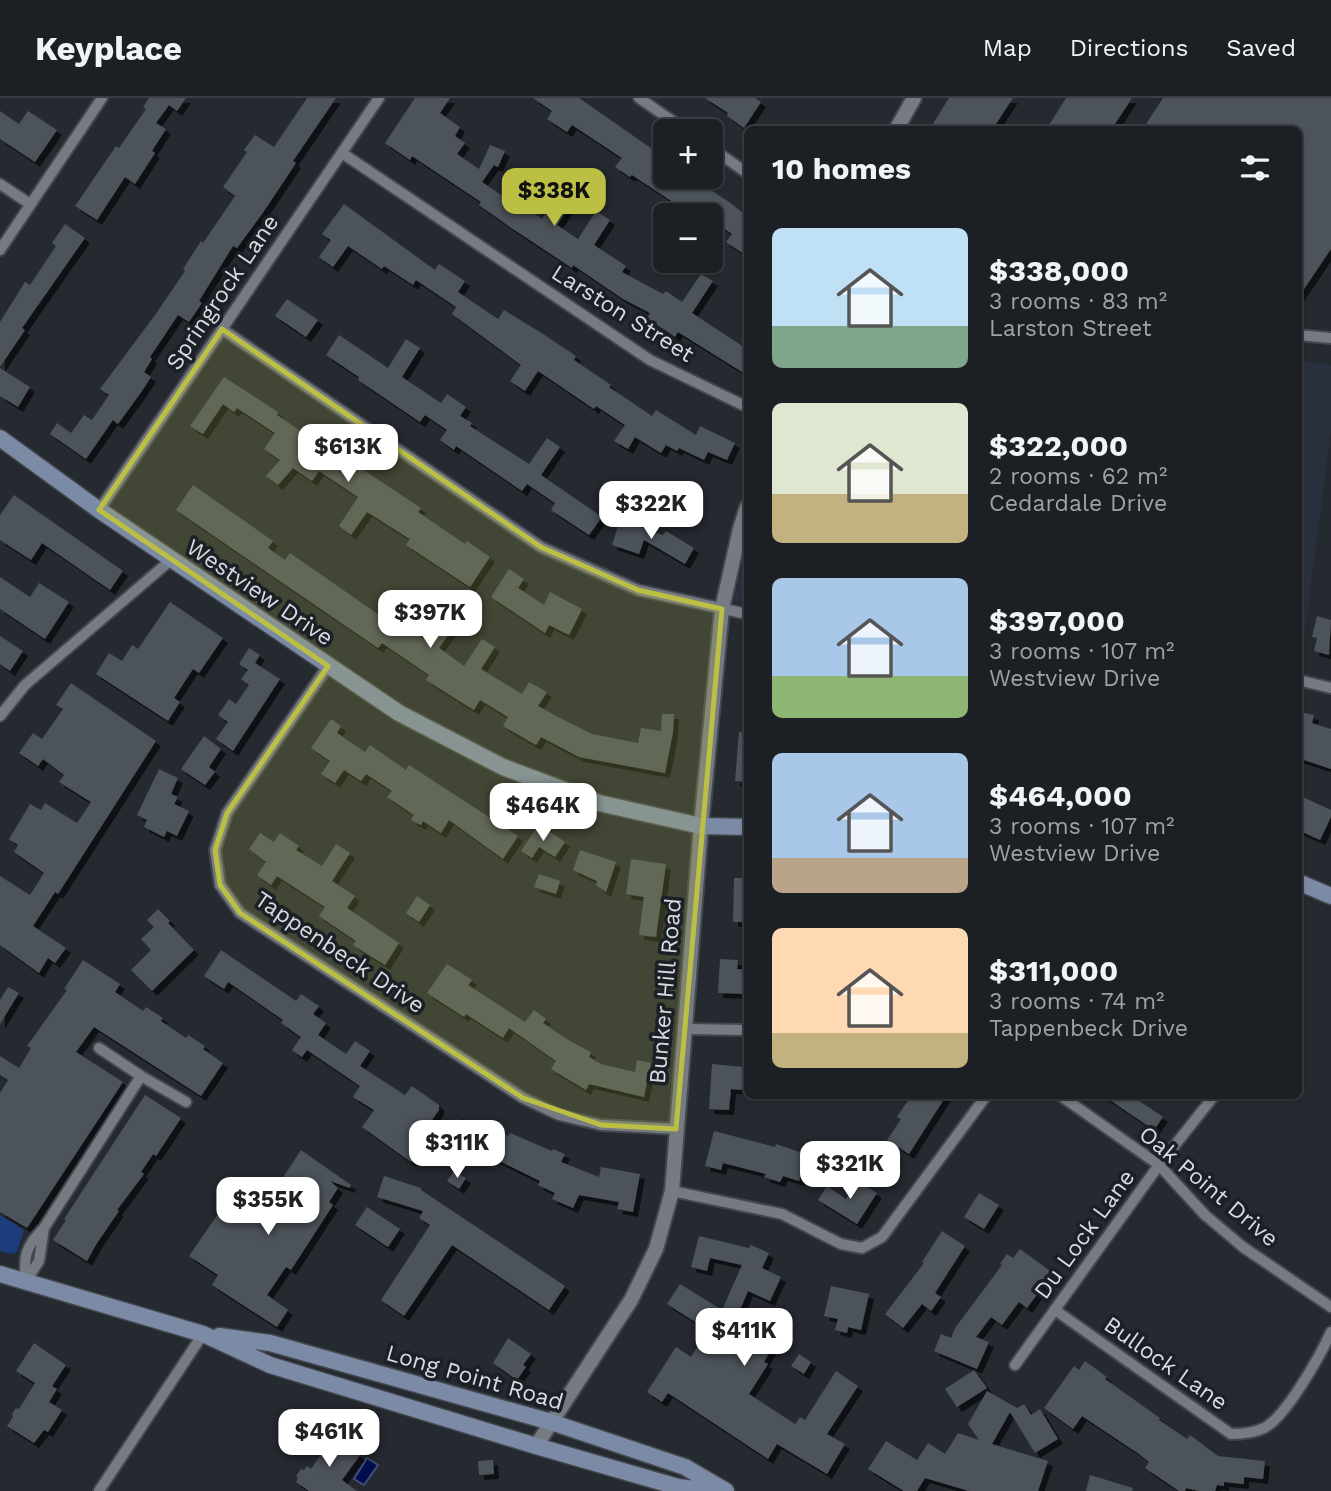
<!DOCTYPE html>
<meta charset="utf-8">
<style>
:root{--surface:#1c1f24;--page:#292c31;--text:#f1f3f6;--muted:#a0a2a6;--line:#3a3d41;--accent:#bbc045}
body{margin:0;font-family:"Work Sans",sans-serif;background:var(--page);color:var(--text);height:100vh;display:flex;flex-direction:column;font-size:26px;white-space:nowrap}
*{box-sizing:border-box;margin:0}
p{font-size:23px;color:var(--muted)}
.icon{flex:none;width:38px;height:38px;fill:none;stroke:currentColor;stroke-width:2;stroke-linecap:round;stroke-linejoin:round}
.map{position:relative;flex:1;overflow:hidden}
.drawer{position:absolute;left:744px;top:28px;width:558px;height:973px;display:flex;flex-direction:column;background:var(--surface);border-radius:10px;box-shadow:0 2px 5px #0004,0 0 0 2px var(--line)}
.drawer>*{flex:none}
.tools{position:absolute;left:653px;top:21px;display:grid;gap:14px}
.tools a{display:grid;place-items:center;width:70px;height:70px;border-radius:10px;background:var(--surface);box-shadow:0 2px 5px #0004,0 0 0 2px var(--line);font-size:35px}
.price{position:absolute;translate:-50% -60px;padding:0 16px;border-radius:14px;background:#fff;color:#222;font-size:23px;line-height:46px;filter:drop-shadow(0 2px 4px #0008)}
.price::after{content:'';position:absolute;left:50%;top:42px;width:21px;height:16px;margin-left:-10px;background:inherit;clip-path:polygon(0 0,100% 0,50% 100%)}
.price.on{background:var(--accent);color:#111}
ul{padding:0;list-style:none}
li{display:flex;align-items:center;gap:21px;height:175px;padding:0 28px}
li span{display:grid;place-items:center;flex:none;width:196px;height:140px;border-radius:10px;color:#555}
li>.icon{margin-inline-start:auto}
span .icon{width:84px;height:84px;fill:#fffc;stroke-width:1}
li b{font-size:30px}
h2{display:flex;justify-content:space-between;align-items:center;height:84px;padding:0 28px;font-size:30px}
header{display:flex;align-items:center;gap:42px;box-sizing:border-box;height:98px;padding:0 35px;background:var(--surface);border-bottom:2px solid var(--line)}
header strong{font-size:33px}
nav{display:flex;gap:38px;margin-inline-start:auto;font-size:24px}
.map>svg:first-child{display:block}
.built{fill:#29303d}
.green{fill:#1c3d7b}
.water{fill:#000e4f;stroke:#414c7a;stroke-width:2}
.building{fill:#4d525a;filter:url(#shadow)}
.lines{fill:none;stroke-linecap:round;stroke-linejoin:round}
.minor-casing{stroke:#43464c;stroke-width:14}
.tertiary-casing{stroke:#43464c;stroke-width:18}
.secondary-casing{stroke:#43464c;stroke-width:19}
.minor{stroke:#757a83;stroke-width:10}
.tertiary{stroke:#757a83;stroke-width:14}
.secondary{stroke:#7b8aa5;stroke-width:16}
.marked{fill:#bbc045;fill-opacity:0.2;stroke:#bbc045;stroke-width:5;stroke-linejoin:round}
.labels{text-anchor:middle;stroke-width:7;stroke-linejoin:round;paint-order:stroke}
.street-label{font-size:23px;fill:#d8dbe0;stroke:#1b1f26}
</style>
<header>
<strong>Keyplace</strong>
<nav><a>Map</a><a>Directions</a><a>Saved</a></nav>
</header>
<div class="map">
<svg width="1331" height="1393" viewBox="0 0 1331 1393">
<defs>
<filter id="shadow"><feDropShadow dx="5" dy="5" stdDeviation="0" flood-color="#0009"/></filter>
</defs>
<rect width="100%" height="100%" fill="#252930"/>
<path class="built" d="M 1299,263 L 1331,267 L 1331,332 L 1300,572 Z
M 747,445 L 747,506 L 734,503 Z"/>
<path class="green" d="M 0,1117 L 24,1132 L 17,1154 L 11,1156 L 0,1153 Z"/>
<path class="water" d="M 367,1360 L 378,1367 L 364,1387 L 354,1381 Z"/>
<path class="building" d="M 149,0 L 186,0 L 177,13 L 169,7 L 156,25 L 166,31 L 152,53 L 155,55 L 135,86 L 125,79 L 97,122 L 75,108 L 116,48 L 119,50 L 146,11 L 143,9 Z
M 307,0 L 336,0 L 293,63 L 296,65 L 262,116 L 237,150 L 233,148 L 199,203 L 202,205 L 189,224 L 178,217 L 150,259 L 152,261 L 144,274 L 151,279 L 142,293 L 118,326 L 113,322 L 86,361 L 50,336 L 57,325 L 71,335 L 84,317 L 92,322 L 109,297 L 100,291 L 155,217 L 185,173 L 183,171 L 201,143 L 203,145 L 235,98 L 223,89 L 247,54 L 244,52 L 255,37 L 274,49 Z
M 415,0 L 450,0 L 440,15 L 460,29 L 455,38 L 465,45 L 457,56 L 479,71 L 490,47 L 505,53 L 498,69 L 494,67 L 482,84 L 522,111 L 524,108 L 542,121 L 566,86 L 579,95 L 557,127 L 578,141 L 596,113 L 610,122 L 594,147 L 626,168 L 622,174 L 663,196 L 666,193 L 682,204 L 701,176 L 713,183 L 692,215 L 747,251 L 747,277 L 678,234 L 675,239 L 647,220 L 650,215 L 623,201 L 573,167 L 572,170 L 510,129 L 479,107 L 481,104 L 412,58 L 410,62 L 385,45 Z
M 533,0 L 579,0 L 658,55 L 656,58 L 665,64 L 665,79 L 691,79 L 729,104 L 747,118 L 747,158 L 726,144 L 732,136 L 710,121 L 710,117 L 704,117 L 697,112 L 694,117 L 682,117 L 676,113 L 679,108 L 632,77 L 630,79 L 615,69 L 622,60 L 572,27 L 567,34 L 547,21 L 552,13 Z
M 705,0 L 755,0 L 761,4 L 744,30 L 727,18 L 728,15 Z
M 949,0 L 1013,0 L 992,32 L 929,32 Z
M 1066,0 L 1132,0 L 1111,32 L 1046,32 Z
M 1163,0 L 1331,0 L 1331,151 L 1298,200 L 1298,32 L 1142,32 Z
M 0,13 L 19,26 L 28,13 L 57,32 L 35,64 L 0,41 Z
M 344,106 L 435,172 L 439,166 L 465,183 L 458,194 L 498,221 L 504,212 L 543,236 L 576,258 L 574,262 L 611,287 L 609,289 L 652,318 L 656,312 L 696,337 L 700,328 L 735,345 L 727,362 L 708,354 L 704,362 L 679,350 L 677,353 L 666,347 L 661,355 L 635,339 L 628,351 L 614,343 L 625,327 L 596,308 L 594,311 L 538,273 L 525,293 L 510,283 L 521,267 L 452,216 L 456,209 L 416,182 L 413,187 L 384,168 L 382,171 L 348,148 L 333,169 L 319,159 L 331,142 L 322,136 Z
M 65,126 L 85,140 L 22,230 L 25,232 L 0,269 L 0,224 L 25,184 L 30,187 L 56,148 L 52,145 Z
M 287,201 L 318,222 L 306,239 L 275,218 Z
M 339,237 L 388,270 L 406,241 L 420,250 L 402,279 L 441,305 L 447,296 L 466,309 L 460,318 L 472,325 L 470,328 L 529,366 L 547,340 L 560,349 L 541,377 L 602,419 L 589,437 L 551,412 L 555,405 L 527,386 L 522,393 L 456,348 L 454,352 L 440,342 L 447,332 L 425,317 L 420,324 L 358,282 L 359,279 L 326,257 Z
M 0,270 L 30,289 L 18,309 L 0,298 Z
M 224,279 L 278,314 L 277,317 L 317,344 L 318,342 L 421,410 L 418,414 L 465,446 L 467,443 L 490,459 L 470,489 L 406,447 L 410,441 L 367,414 L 351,437 L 339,428 L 358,399 L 319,373 L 312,383 L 293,370 L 278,387 L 266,378 L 280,362 L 264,351 L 275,335 L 237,310 L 234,314 L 223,306 L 203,336 L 190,328 Z
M 193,387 L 273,443 L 268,450 L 285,462 L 290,455 L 405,535 L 409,530 L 427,543 L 440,525 L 451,533 L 439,550 L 464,568 L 482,541 L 495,549 L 481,571 L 522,596 L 529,584 L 547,594 L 538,608 L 558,619 L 592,636 L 638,645 L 641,630 L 661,633 L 662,616 L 674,616 L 673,634 L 665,675 L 579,659 L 541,639 L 536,647 L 503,628 L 508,619 L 480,602 L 474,612 L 456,601 L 426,582 L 429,577 L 382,545 L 378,550 L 176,412 Z
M 14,397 L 123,473 L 110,492 L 42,445 L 31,462 L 0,442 L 0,417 Z
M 620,422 L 663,437 L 666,433 L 694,450 L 685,466 L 644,442 L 639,456 L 612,447 Z
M 509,471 L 524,481 L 518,490 L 544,507 L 550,494 L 582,511 L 569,537 L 549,527 L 545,535 L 491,499 Z
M 0,479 L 30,499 L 39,485 L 69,504 L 45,541 L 0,511 Z
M 170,504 L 223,540 L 199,575 L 193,571 L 174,600 L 180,604 L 168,623 L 96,576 L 109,555 L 122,563 L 132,547 L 138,551 Z
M 465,505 L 477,512 L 469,524 L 458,517 Z
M 1317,518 L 1331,522 L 1329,557 L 1314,553 L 1317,540 L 1312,539 Z
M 0,538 L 23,553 L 10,573 L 0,566 Z
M 249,550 L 260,557 L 255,565 L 280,581 L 233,653 L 216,641 L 228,624 L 218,617 L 229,601 L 236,606 L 249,587 L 241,581 L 248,572 L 239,566 Z
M 71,585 L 156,643 L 58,796 L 55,794 L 33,828 L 66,850 L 55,865 L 48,860 L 39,875 L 0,847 L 0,778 L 30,797 L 44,775 L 14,754 L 18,747 L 9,741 L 30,706 L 41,712 L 45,705 L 77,725 L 91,704 L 59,684 L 64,677 L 43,661 L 38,668 L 19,655 L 33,635 L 42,641 L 63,611 L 56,607 Z
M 1300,614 L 1314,617 L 1312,625 L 1331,631 L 1331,671 L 1298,660 Z
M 331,621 L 341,628 L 337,635 L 365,654 L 370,647 L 406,672 L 409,667 L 518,738 L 503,761 L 449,722 L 441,735 L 423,723 L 421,727 L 411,722 L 414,717 L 387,699 L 392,693 L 366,676 L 361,683 L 344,672 L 335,685 L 321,676 L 330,663 L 311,650 Z
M 739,634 L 747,635 L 747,684 L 735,683 Z
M 204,638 L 221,651 L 209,669 L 215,674 L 205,687 L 181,671 Z
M 159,671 L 178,680 L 171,696 L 178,699 L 174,706 L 189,713 L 177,738 L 167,733 L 164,739 L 144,729 L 147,722 L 137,717 Z
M 1298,697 L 1331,712 L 1331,719 L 1320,742 L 1298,732 Z
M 539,726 L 565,744 L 555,759 L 539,749 L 532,760 L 521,753 Z
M 260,735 L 274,744 L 280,735 L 299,748 L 296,752 L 322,768 L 336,746 L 350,755 L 332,783 L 355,798 L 347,810 L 399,845 L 385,867 L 353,847 L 356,843 L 319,818 L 325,809 L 277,778 L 271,787 L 257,777 L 266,764 L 249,751 Z
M 580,752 L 616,764 L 606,794 L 596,787 L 597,783 L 573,772 Z
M 631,761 L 666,766 L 656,839 L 639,837 L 644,799 L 626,796 Z
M 539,776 L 560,783 L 556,796 L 534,789 Z
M 734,780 L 747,780 L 747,823 L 744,824 L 733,824 Z
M 417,798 L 430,807 L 419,824 L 406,815 Z
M 158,811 L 170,823 L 168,825 L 194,852 L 152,893 L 131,872 L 151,852 L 141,841 L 154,829 L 147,822 Z
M 221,852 L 296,903 L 301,896 L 319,908 L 313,916 L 326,925 L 318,937 L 346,956 L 355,943 L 370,953 L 360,968 L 405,997 L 412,988 L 439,1007 L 439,1012 L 420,1039 L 426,1043 L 411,1064 L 362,1029 L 374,1012 L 353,999 L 360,988 L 307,952 L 302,959 L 292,952 L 301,939 L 281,925 L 283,922 L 228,884 L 224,891 L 204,878 Z
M 720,861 L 738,862 L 737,871 L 747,872 L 747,896 L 718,895 Z
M 83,862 L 120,886 L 115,894 L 143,913 L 146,909 L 163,920 L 161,923 L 186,940 L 188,937 L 205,948 L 203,951 L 223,965 L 201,998 L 94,929 L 76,954 L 123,984 L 27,1130 L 0,1114 L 0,995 L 8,982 L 0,977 L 0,958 L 19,970 L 31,950 L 27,948 L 67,892 L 64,891 Z
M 447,866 L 472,882 L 468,887 L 525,924 L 534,912 L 546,921 L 543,925 L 568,942 L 591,954 L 589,959 L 601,966 L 635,974 L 637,962 L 651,965 L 644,999 L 589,986 L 586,992 L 551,971 L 556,963 L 509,930 L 503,940 L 466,916 L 464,919 L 427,895 Z
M 8,889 L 19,895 L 0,926 L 0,902 Z
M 712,966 L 744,969 L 743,992 L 731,991 L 729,1012 L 709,1011 Z
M 145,997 L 181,1020 L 156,1058 L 153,1056 L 141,1074 L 144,1076 L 117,1112 L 119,1113 L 97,1145 L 87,1163 L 53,1142 L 66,1122 L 64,1121 Z
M 911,998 L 946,998 L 909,1056 L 887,1042 L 901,1021 L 897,1019 Z
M 1104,998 L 1132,998 L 1163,1019 L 1154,1032 Z
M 457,1021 L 494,1044 L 499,1034 L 508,1038 L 510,1035 L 552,1053 L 553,1051 L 565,1056 L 561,1064 L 599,1079 L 601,1069 L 640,1076 L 633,1114 L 617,1111 L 619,1104 L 579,1097 L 573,1110 L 552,1101 L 555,1095 L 538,1087 L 540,1083 L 477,1052 L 474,1059 L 456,1048 L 448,1061 L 436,1054 Z
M 714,1033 L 775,1049 L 776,1046 L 808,1057 L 799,1083 L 783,1078 L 780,1084 L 764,1079 L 766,1076 L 723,1065 L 721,1072 L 705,1068 Z
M 301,1052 L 351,1087 L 350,1090 L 330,1083 L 338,1090 L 329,1104 L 333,1107 L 291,1172 L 286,1169 L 267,1197 L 288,1212 L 277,1229 L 212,1187 L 218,1177 L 189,1158 L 218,1116 L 220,1118 L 227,1108 L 253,1125 Z
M 454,1073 L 466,1080 L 459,1091 L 447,1083 Z
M 384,1078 L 421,1090 L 421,1092 L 565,1188 L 549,1212 L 452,1147 L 404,1218 L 381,1202 L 430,1127 L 419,1120 L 423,1113 L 377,1099 Z
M 857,1083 L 877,1095 L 857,1126 L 818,1102 L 827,1088 L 846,1101 Z
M 979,1095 L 999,1107 L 984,1131 L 964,1119 Z
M 367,1109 L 400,1131 L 388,1149 L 355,1127 Z
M 942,1133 L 965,1148 L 935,1195 L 941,1199 L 931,1213 L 922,1206 L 903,1230 L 885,1216 L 924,1165 L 922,1164 Z
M 699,1138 L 749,1150 L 751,1147 L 769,1155 L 762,1170 L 781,1179 L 770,1203 L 748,1193 L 733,1228 L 771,1252 L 764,1264 L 768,1266 L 749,1296 L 795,1326 L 800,1319 L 805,1322 L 836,1273 L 858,1288 L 827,1336 L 845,1346 L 827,1376 L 777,1346 L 768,1361 L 668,1295 L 662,1304 L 647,1294 L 676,1249 L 691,1259 L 708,1232 L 667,1206 L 680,1186 L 722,1212 L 742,1167 L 710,1160 L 707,1173 L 691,1169 Z
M 1020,1151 L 1053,1175 L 1027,1210 L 1019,1204 L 1002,1227 L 991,1219 L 976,1239 L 989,1244 L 977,1271 L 934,1253 L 941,1236 L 951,1240 L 955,1230 L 1002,1167 L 1000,1166 L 1007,1156 L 1013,1160 Z
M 831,1188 L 869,1196 L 861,1232 L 848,1229 L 847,1235 L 835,1232 L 838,1221 L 824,1218 Z
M 508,1240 L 531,1256 L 523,1267 L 526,1269 L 517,1282 L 493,1265 Z
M 34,1245 L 66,1267 L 52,1288 L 57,1291 L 49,1304 L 62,1312 L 48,1334 L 44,1332 L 34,1345 L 7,1328 L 13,1319 L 12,1316 L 16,1310 L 19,1311 L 35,1285 L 16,1273 Z
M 799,1256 L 811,1264 L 804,1276 L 791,1268 Z
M 1085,1263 L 1107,1279 L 1105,1281 L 1160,1320 L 1159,1322 L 1187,1341 L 1190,1337 L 1218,1358 L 1265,1363 L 1263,1381 L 1244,1379 L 1244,1386 L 1224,1384 L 1224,1388 L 1217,1387 L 1215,1393 L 1199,1393 L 1186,1390 L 1185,1393 L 1179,1393 L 1145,1370 L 1149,1364 L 1139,1356 L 1082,1318 L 1073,1331 L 1044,1310 L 1074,1268 L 1079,1272 Z
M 974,1272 L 987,1290 L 957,1309 L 945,1291 Z
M 987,1293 L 1017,1310 L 1024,1306 L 1031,1317 L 1040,1311 L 1058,1341 L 1035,1355 L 1010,1314 L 992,1346 L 1048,1363 L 1038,1393 L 969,1393 L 925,1380 L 917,1393 L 904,1393 L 868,1371 L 886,1343 L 917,1362 L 928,1345 L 945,1356 L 958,1335 L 979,1342 L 968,1326 Z
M 333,1339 L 360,1357 L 342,1382 L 357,1393 L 309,1393 L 296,1384 L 298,1380 L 296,1378 L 301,1371 L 304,1372 L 307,1368 L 311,1371 Z
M 493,1362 L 494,1376 L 479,1377 L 478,1363 Z
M 1090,1377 L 1133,1390 L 1132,1393 L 1086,1393 Z"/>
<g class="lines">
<defs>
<path id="minor" d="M 639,0 L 687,33
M 710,49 L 747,75
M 342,55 L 650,262 L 747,309
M 0,86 L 30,106
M 0,152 L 102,0
M 222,231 L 541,449 L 638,492 L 747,516
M 1298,237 L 1331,240
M 99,412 L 379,0
M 328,568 L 227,715 L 215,752 L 220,787 L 240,815 L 523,1000 L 559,1017 L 601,1027 L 676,1031
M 1298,582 L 1331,590
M 0,618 L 25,587 L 172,461
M 686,931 L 747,932
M 99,950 L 141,978 L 186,1004
M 1061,998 L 1159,1067 L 1205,1117 L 1243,1149 L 1331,1209
M 672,1093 L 782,1116 L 841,1146 L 862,1150 L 882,1139 L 986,998
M 44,1130 L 39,1163 L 26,1183 C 23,1158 26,1148 44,1130 L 141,978
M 1055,1212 L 1231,1336 C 1243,1336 1254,1335 1264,1330 C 1286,1319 1320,1258 1331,1234
M 1015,1267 L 1159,1067 L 1214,998
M 99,1393 L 203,1236"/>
<path id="tertiary" d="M 896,32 L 914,0
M 536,1348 L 631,1202 L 656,1151 L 672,1093 L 701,728 L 722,511 L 740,431 L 747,409"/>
<path id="secondary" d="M 0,340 L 99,412 L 399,615 L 503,669 L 599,705 L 701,728 L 747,729
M 1298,784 L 1331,798
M 0,1176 L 203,1236 L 270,1267 L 536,1348 L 678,1389 L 714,1393
M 219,1238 L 270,1245 L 551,1324 L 685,1369 L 726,1393"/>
</defs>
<use href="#minor" class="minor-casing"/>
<use href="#tertiary" class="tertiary-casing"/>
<use href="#secondary" class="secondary-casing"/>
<use href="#minor" class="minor"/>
<use href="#tertiary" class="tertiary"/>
<use href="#secondary" class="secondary"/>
</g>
<path class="marked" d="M 222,231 L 541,449 L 638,492 L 722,511 L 676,1031 L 601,1027 L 523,1000 L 240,815 L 220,787 L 215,752 L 227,715 L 328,568 L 99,412 Z"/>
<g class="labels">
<g class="street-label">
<text transform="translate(222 194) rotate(-56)" y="8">Springrock Lane</text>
<text transform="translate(623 215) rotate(32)" y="8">Larston Street</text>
<text transform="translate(260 494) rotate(34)" y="8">Westview Drive</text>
<text transform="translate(340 854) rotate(34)" y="8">Tappenbeck Drive</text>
<text transform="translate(665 893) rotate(-85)" y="8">Bunker Hill Road</text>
<text transform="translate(1209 1088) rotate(40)" y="8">Oak Point Drive</text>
<text transform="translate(1084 1136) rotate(-54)" y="8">Du Lock Lane</text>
<text transform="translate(1166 1265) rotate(35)" y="8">Bullock Lane</text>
<text transform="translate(475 1279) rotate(16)" y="8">Long Point Road</text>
</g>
</g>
</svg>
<div class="tools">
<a>+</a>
<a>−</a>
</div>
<b class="price on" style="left:554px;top:130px">$338K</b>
<b class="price" style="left:348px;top:386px">$613K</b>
<b class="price" style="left:651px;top:443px">$322K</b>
<b class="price" style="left:430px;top:552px">$397K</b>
<b class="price" style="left:543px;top:745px">$464K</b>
<b class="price" style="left:457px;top:1082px">$311K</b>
<b class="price" style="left:850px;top:1103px">$321K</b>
<b class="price" style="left:268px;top:1139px">$355K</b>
<b class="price" style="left:744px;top:1270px">$411K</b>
<b class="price" style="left:329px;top:1371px">$461K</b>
<section class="drawer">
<h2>10 homes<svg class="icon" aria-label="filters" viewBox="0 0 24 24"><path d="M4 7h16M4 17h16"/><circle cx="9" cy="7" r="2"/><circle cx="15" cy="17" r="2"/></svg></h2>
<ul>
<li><span style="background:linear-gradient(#bfe0f5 70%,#7fa58c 0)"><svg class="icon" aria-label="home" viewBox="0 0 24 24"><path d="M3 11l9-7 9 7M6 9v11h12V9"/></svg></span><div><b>$338,000</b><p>3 rooms · 83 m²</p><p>Larston Street</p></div></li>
<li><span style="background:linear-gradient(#dfe7d0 65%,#c2b280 0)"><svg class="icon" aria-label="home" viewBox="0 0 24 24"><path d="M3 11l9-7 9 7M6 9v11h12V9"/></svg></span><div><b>$322,000</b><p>2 rooms · 62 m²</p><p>Cedardale Drive</p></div></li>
<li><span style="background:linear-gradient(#a9c7e8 70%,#8fb573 0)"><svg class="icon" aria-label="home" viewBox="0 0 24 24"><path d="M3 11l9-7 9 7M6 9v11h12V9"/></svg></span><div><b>$397,000</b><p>3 rooms · 107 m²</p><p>Westview Drive</p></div></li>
<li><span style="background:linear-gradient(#a9c7e8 75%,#b9a48a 0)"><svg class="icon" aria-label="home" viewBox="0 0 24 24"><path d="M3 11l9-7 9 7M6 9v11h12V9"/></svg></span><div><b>$464,000</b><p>3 rooms · 107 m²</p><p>Westview Drive</p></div></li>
<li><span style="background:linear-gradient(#ffd9b3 75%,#c2b280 0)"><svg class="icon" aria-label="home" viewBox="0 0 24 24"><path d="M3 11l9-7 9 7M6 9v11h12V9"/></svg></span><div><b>$311,000</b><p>3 rooms · 74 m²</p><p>Tappenbeck Drive</p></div></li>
</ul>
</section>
</div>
